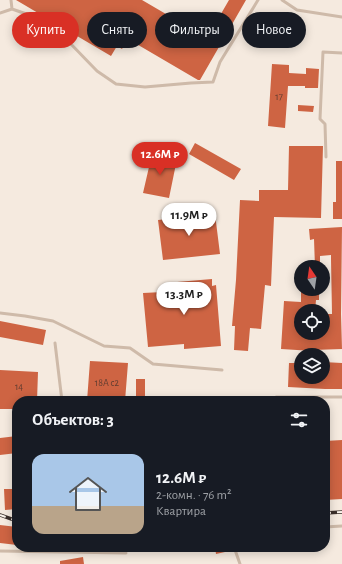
<!DOCTYPE html>
<html lang="ru">
<meta charset="utf-8">
<style>
:root{--surface:#171b24;--page:#242831;--text:#f1f3f6;--muted:#9ea1a6;--accent:#d93025}
body{margin:0;font-family:"Alegreya Sans",sans-serif;background:var(--page);color:var(--text);height:100vh;display:flex;flex-direction:column;font-size:15px;white-space:nowrap}
*{box-sizing:border-box;margin:0}
p{font-size:13px;color:var(--muted)}
.icon{flex:none;width:22px;height:22px;fill:none;stroke:currentColor;stroke-width:2;stroke-linecap:round;stroke-linejoin:round}
.map{position:relative;flex:1;overflow:hidden}
.drawer{position:absolute;left:12px;top:396px;width:318px;height:156px;display:flex;flex-direction:column;background:var(--surface);border-radius:16px;box-shadow:0 2px 10px #0003}
.drawer>*{flex:none}
.top-card{position:absolute;left:12px;top:12px;width:318px;height:36px;display:flex;gap:8px}
.needle{width:26px;rotate:347deg}
.buttons{position:absolute;left:294px;top:260px;display:grid;gap:8px}
.buttons a{display:grid;place-items:center;width:36px;height:36px;border-radius:50%;background:var(--surface);box-shadow:0 2px 10px #0003;font-size:20px}
.price{position:absolute;translate:-50% -34px;padding:0 9px;border-radius:14px;background:#fff;color:#222;font-size:13px;line-height:26px;filter:drop-shadow(0 1px 2px #0008)}
.price::after{content:'';position:absolute;left:50%;top:24px;width:12px;height:9px;margin-left:-6px;background:inherit;clip-path:polygon(0 0,100% 0,50% 100%)}
.price.current{background:var(--accent);color:#fff}
ul{padding:0;list-style:none}
li{display:flex;align-items:center;gap:12px;height:100px;padding:0 20px}
li span{display:grid;place-items:center;flex:none;width:112px;height:80px;border-radius:12px;color:#555}
li>.icon{margin-inline-start:auto}
span .icon{width:48px;height:48px;fill:#fffc;stroke-width:1}
li b{font-size:17px}
h2{display:flex;justify-content:space-between;align-items:center;height:48px;padding:0 20px;font-size:17px}
.tag{padding:0 14px;border-radius:18px;background:var(--surface);box-shadow:0 2px 10px #0003;font-size:14px;line-height:36px}
.tag.current{background:var(--accent);color:#fff}
.map>svg:first-child{display:block}
.building{fill:#ce6443}
.lines{fill:none;stroke-linecap:round;stroke-linejoin:round}
.lane{stroke:#cebaa9;stroke-width:3}
.rail-casing{stroke:#3b2f2a;stroke-width:3.5}
.rail{stroke:#fbf4ec;stroke-width:2;stroke-dasharray:6;stroke-linecap:butt}
.labels{text-anchor:middle;stroke-width:3;stroke-linejoin:round;paint-order:stroke}
.number-label{font-size:10px;fill:#603c30}
</style>
<div class="map">
<svg width="342" height="564" viewBox="0 0 342 564">
<rect width="100%" height="100%" fill="#f5eadf"/>
<path class="building" d="M 16,0 L 142,0 L 207,38 L 229,0 L 246,0 L 200,80 L 198,80 L 128,39 L 122,49 L 117,46 L 111,56 Z
M 272,64 L 289,65 L 289,73 L 306,74 L 306,68 L 319,69 L 318,88 L 305,88 L 305,86 L 288,86 L 285,128 L 268,126 Z
M 298,105 L 314,106 L 313,112 L 298,111 Z
M 195,143 L 241,169 L 234,180 L 189,154 Z
M 289,146 L 323,146 L 321,218 L 274,217 L 271,286 L 265,285 L 261,329 L 250,328 L 248,351 L 234,350 L 235,326 L 232,326 L 236,280 L 240,200 L 259,201 L 259,190 L 288,190 Z
M 152,154 L 177,159 L 169,198 L 143,193 Z
M 336,161 L 342,161 L 342,219 L 333,219 L 333,202 L 336,202 Z
M 215,214 L 220,254 L 163,260 L 158,220 Z
M 342,227 L 341,314 L 342,349 L 313,350 L 313,351 L 281,349 L 284,301 L 301,302 L 301,289 L 319,289 L 319,300 L 316,300 L 315,311 L 301,311 L 301,333 L 323,333 L 323,314 L 332,314 L 331,259 L 331,255 L 320,256 L 320,267 L 315,267 L 314,239 L 310,240 L 309,229 Z
M 212,279 L 212,286 L 216,285 L 221,346 L 184,349 L 184,344 L 148,347 L 143,293 L 163,292 L 162,289 L 178,288 L 177,282 Z
M 0,321 L 46,330 L 43,345 L 0,337 Z
M 90,361 L 128,363 L 125,401 L 87,401 Z
M 323,362 L 342,363 L 342,389 L 325,389 L 288,387 L 289,363 L 301,363 L 301,377 L 323,377 Z
M 0,370 L 38,372 L 37,401 L 17,401 L 17,409 L 0,409 Z
M 136,379 L 145,379 L 145,401 L 136,401 Z
M 156,396 L 174,397 L 174,401 L 156,401 Z
M 17,436 L 17,453 L 0,455 L 0,438 Z
M 342,440 L 342,499 L 325,500 L 325,441 Z
M 4,489 L 17,489 L 17,509 L 5,510 Z
M 0,525 L 17,527 L 17,545 L 0,543 Z
M 215,547 L 224,547 L 225,552 L 216,554 Z
M 83,557 L 84,564 L 60,564 L 60,561 Z"/>
<g class="lines">
<path class="lane" d="M 11,0 L 12,9 L 38,18 L 67,40 L 97,71 L 116,84 L 145,87 L 191,83 L 213,82 L 220,62 L 258,0
M 282,0 L 297,10 L 342,17
M 0,13 L 12,9
M 326,157 L 325,124 L 320,119 L 323,52 L 342,53
M 0,313 L 25,316 L 53,321 L 104,346 L 130,348 L 153,364 L 222,370
M 55,343 L 62,401
M 276,397 L 342,397
M 325,527 L 342,526
M 234,547 L 240,564
M 0,551 L 126,553"/>
<defs>
<path id="rail" d="M 325,513 L 342,512
M 0,515 L 17,521"/>
</defs>
<use href="#rail" class="rail-casing"/>
<use href="#rail" class="rail"/>
</g>
<g class="labels">
<g class="number-label">
<text x="279" y="100">17</text>
<text x="107" y="386">18А с2</text>
<text x="19" y="390">14</text>
</g>
</g>
</svg>
<div class="buttons">
<a><svg class="needle" viewBox="-14 -14 28 28"><path d="M0-13l5 13h-10z" fill="#e53935"/><path d="M0 13l5-13h-10z" fill="#9ea1a6"/></svg></a>
<a><svg class="icon" aria-label="locate" viewBox="0 0 24 24"><circle cx="12" cy="12" r="6"/><path d="M12 2v4M12 18v4M2 12h4M18 12h4"/></svg></a>
<a><svg class="icon" aria-label="layers" viewBox="0 0 24 24"><path d="M12 4l9 5-9 5-9-5zM3 14l9 5 9-5"/></svg></a>
</div>
<b class="price current" style="left:160px;top:176px">12.6M ₽</b>
<b class="price" style="left:189px;top:237px">11.9M ₽</b>
<b class="price" style="left:184px;top:316px">13.3M ₽</b>
<div class="top-card">
<a class="tag current">Купить</a>
<a class="tag">Снять</a>
<a class="tag">Фильтры</a>
<a class="tag">Новое</a>
</div>
<section class="drawer">
<h2>Объектов: 3<svg class="icon" aria-label="filters" viewBox="0 0 24 24"><path d="M4 7h16M4 17h16"/><circle cx="9" cy="7" r="2"/><circle cx="15" cy="17" r="2"/></svg></h2>
<ul>
<li><span style="background:linear-gradient(#a9c7e8 65%,#b9a48a 0)"><svg class="icon" aria-label="home" viewBox="0 0 24 24"><path d="M3 11l9-7 9 7M6 9v11h12V9"/></svg></span><div><b>12.6M ₽</b><p>2-комн. · 76 m²</p><p>Квартира</p></div></li>
</ul>
</section>
</div>
